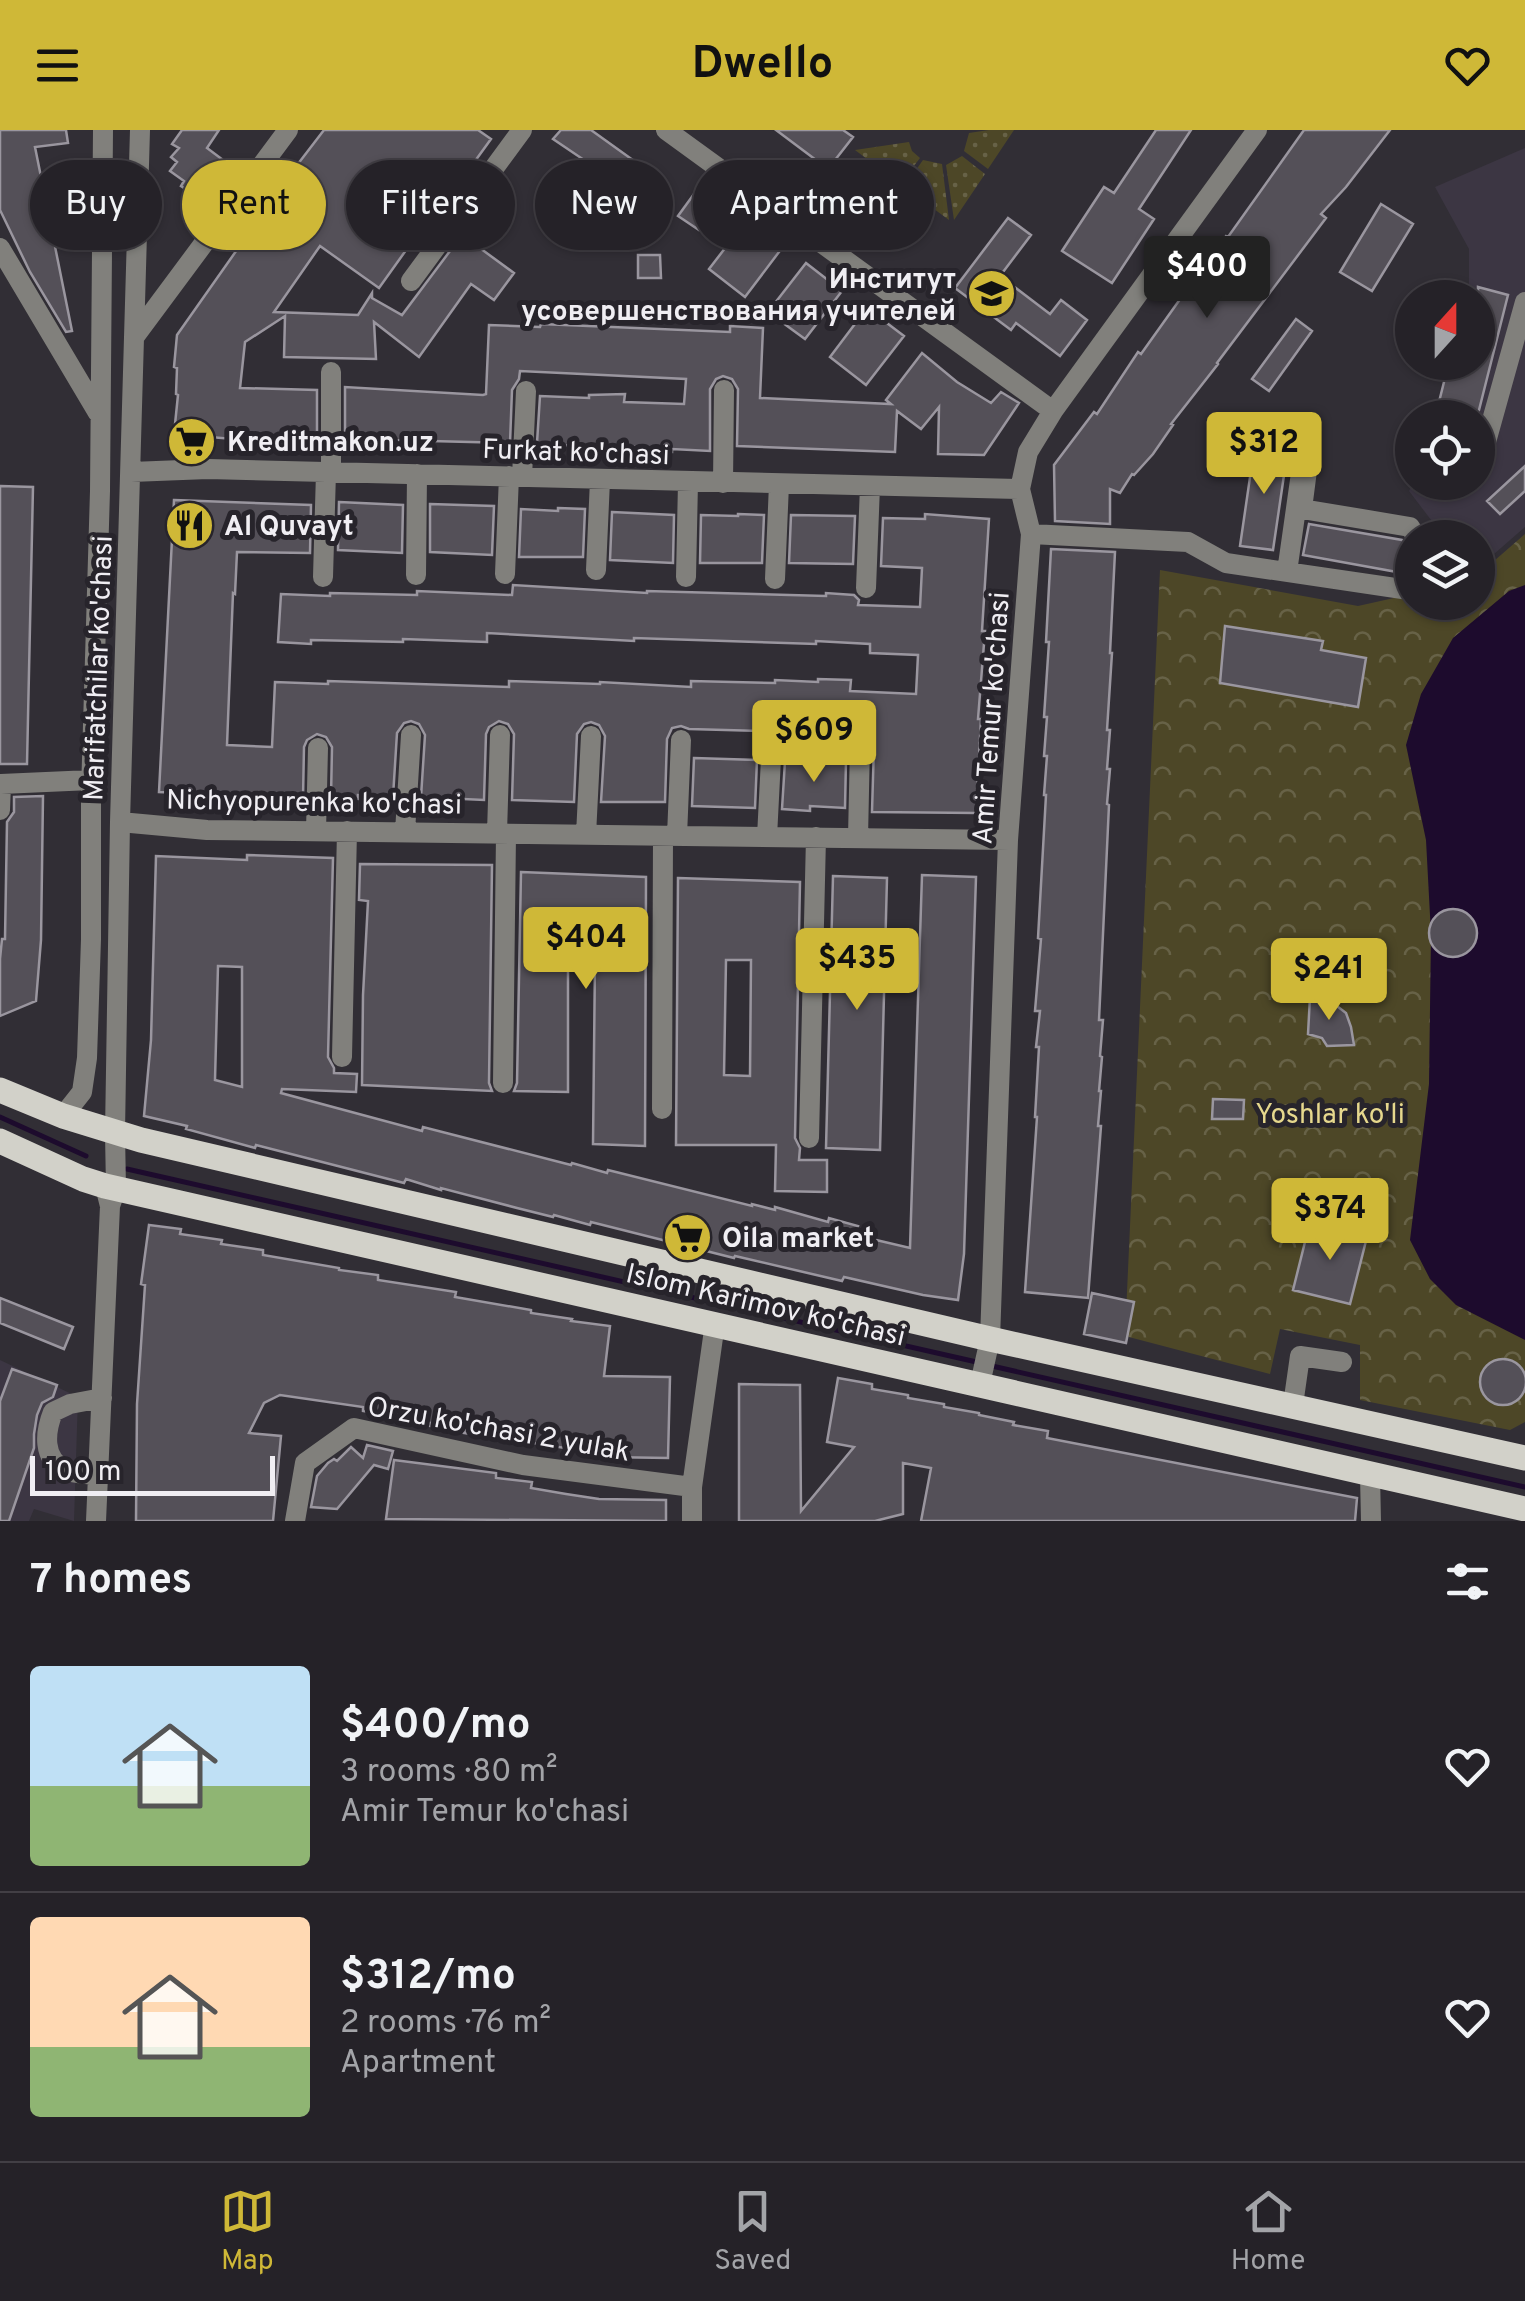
<!DOCTYPE html>
<meta charset="utf-8">
<style>
:root{--surface:#252228;--page:#312f34;--text:#f1f3f6;--muted:#a3a4a8;--line:#423f45;--accent:#cfb837}
body{margin:0;font-family:Overpass,sans-serif;background:var(--page);color:var(--text);height:100vh;display:flex;flex-direction:column;font-size:38px;white-space:nowrap}
*{box-sizing:border-box;margin:0}
p{font-size:32px;color:var(--muted)}
.icon{flex:none;width:55px;height:55px;fill:none;stroke:currentColor;stroke-width:2;stroke-linecap:round;stroke-linejoin:round}
.map{position:relative;height:1391px;overflow:hidden}
.drawer{display:flex;flex-direction:column;background:var(--surface);flex:1}
.drawer>*{flex:none}
.guide{position:absolute;left:30px;top:30px;width:1000px;height:90px;display:flex;gap:20px}
.needle{width:65px;rotate:21deg}
.buttons{position:absolute;left:1395px;top:150px;display:grid;gap:20px}
.buttons a{display:grid;place-items:center;width:100px;height:100px;border-radius:50%;background:var(--surface);box-shadow:0 2px 8px #0004,0 0 0 2px var(--line);font-size:50px}
.scale{position:absolute;left:30px;bottom:25px;width:245px;box-sizing:border-box;padding-left:10px;border:5px solid #f0eef3;border-top:0;font-size:28px;line-height:35px;white-space:nowrap;color:#f0eef3;-webkit-text-stroke:8px #27242b;paint-order:stroke}
.price{position:absolute;translate:-50% -85px;padding:0 22px;border-radius:10px;background:var(--accent);color:#111;font-size:32px;line-height:65px;filter:drop-shadow(0 2px 5px #0008)}
.price::after{content:'';position:absolute;left:50%;top:60px;width:30px;height:22px;margin-left:-15px;background:inherit;clip-path:polygon(0 0,100% 0,50% 100%)}
.price.current{background:#222;color:#fff}
ul{padding:0;list-style:none}
li{display:flex;align-items:center;gap:30px;height:250px;padding:0 30px}
li+li{border-top:2px solid var(--line)}
li span{display:grid;place-items:center;flex:none;width:280px;height:200px;border-radius:10px;color:#555}
li>.icon{margin-inline-start:auto}
span .icon{width:120px;height:120px;fill:#fffc;stroke-width:1}
li b{font-size:42px}
h2{display:flex;justify-content:space-between;align-items:center;height:120px;padding:0 30px;font-size:42px}
.pill{padding:0 35px;border-radius:45px;background:var(--surface);box-shadow:0 2px 8px #0004,0 0 0 2px var(--line);font-size:35px;line-height:90px}
.pill.current{background:var(--accent);color:#111}
header{display:flex;justify-content:space-between;align-items:center;height:130px;padding:0 30px;background:var(--accent);color:#111;font-size:45px;font-weight:700}
.tabs{display:flex;justify-content:space-around;align-items:center;height:140px;border-top:2px solid var(--line);background:var(--surface);font-size:28px;color:var(--muted)}
.tabs a{display:grid;justify-items:center;gap:5px}
.tabs .current{color:var(--accent)}
.map>svg:first-child{display:block}
.built{fill:#3c3643}
.grass{fill:url(#grass-dots)}
.park{fill:url(#park-crowns)}
.water{fill:#1d0b2d}
.lines{fill:none;stroke-linecap:round;stroke-linejoin:round}
.stream{stroke:#1d0b2d;stroke-width:5}
.building{fill:#545058;stroke:#9a969f;stroke-width:2.5;fill-rule:evenodd}
.minor{stroke:#81807c;stroke-width:20}
.major{stroke:#d2d1c9;stroke-width:25}
.labels{text-anchor:middle;stroke-width:10;stroke-linejoin:round;paint-order:stroke}
.poi-label{font-size:28px;font-weight:bold;fill:#f0eef3;stroke:#27242b;text-anchor:start}
.street-label{font-size:28px;fill:#f0eef3;stroke:#27242b}
.park-label{font-size:28px;fill:#e6d88d;stroke:#27242b}
</style>
<header><svg class="icon" aria-label="menu" viewBox="0 0 24 24"><path d="M4 6h16M4 12h16M4 18h16"/></svg>Dwello<svg class="icon" aria-label="heart" viewBox="0 0 24 24"><path d="M12 20l-8-8c-3-5 5-10 8-4 3-6 11-1 8 4z"/></svg></header>
<div class="map">
<svg width="1525" height="1391" viewBox="0 0 1525 1391">
<defs>
<pattern id="grass-dots" width="8" height="8" patternUnits="userSpaceOnUse" patternTransform="scale(2.5)"><rect width="8" height="8" fill="#4d4727"/><path d="M2 2h.1M6 6h.1" fill="none" stroke="#676247" stroke-width="1.8" stroke-linecap="round"/></pattern>
<pattern id="park-crowns" width="20" height="18" patternUnits="userSpaceOnUse" patternTransform="scale(2.5)"><rect width="20" height="18" fill="#4d4727"/><path d="M2 6a3 3 0 1 1 6 0M12 15a3 3 0 1 1 6 0" fill="none" stroke="#676247"/></pattern>
</defs>
<rect width="100%" height="100%" fill="#312e35"/>
<path class="built" d="M 1525,18 L 1525,397 L 1478,438 L 1478,408 L 1444,407 L 1409,361 L 1413,353 L 1478,352 L 1478,288 L 1435,287 L 1478,232 L 1478,168 L 1466,167 L 1469,155 L 1469,119 L 1435,57 Z
M 0,1230 L 78,1267 L 74,1391 L 34,1379 L 29,1391 L 0,1391 Z"/>
<path class="grass" d="M 989,0 L 1014,0 L 988,39 L 964,21 L 969,3 Z
M 909,12 L 912,21 L 920,28 L 900,54 L 855,20 Z
M 962,26 L 985,44 L 954,90 L 946,35 Z
M 923,30 L 942,34 L 949,90 L 904,57 Z"/>
<path class="park" d="M 1525,404 L 1525,1292 L 1510,1300 L 1360,1270 L 1360,1215 L 1280,1199 L 1270,1244 L 1125,1206 L 1160,440 L 1358,476 L 1412,464 L 1412,472 L 1478,472 L 1478,445 Z"/>
<path class="water" d="M 1525,455 L 1525,1210 L 1456,1175 L 1430,1149 L 1410,1110 L 1429,954 L 1431,804 L 1426,710 L 1406,615 L 1421,564 L 1453,508 L 1509,461 Z"/>
<g class="lines">
<path class="stream" d="M 0,987 L 86,1026
M 127,1039 L 981,1233
M 992,1236 L 1525,1357"/>
</g>
<path class="building" d="M 0,0 L 66,0 L 68,13 L 35,17 L 72,201 L 66,202 L 30,142 L 0,80 Z
M 182,0 L 219,0 L 207,18 L 239,42 L 214,77 L 181,56 L 184,51 L 170,41 L 177,32 L 171,27 L 179,18 L 172,14 Z
M 324,0 L 478,0 L 491,9 L 412,118 L 409,116 L 379,158 L 320,116 L 274,182 L 358,185 L 372,163 L 372,168 L 402,185 L 462,105 L 514,143 L 494,170 L 471,154 L 419,227 L 374,192 L 376,229 L 284,227 L 285,186 L 245,212 L 240,258 L 317,260 L 317,308 L 234,306 L 233,309 L 174,304 L 178,265 L 176,264 L 177,238 L 174,237 L 177,205 L 291,43 Z
M 561,0 L 591,0 L 644,38 L 598,99 L 560,76 L 590,34 L 553,9 Z
M 776,0 L 843,0 L 853,7 L 828,39 Z
M 1156,0 L 1191,0 L 1139,79 L 1154,89 L 1112,153 L 1062,121 L 1104,57 L 1114,63 Z
M 1304,0 L 1390,0 L 1346,57 L 1321,84 L 1326,88 L 1217,233 L 1218,234 L 1171,294 L 1173,295 L 1153,324 L 1134,345 L 1132,344 L 1120,363 L 1110,359 L 1110,394 L 1055,391 L 1054,335 L 1094,282 L 1097,284 L 1138,222 L 1141,224 L 1208,130 L 1226,106 L 1228,107 Z
M 694,64 L 714,78 L 699,100 L 678,86 Z
M 1381,74 L 1413,94 L 1372,161 L 1340,142 Z
M 1008,88 L 1031,105 L 1000,146 L 1050,184 L 1061,170 L 1087,190 L 1060,226 L 1016,193 L 1011,200 L 955,158 Z
M 746,91 L 782,118 L 745,167 L 709,139 Z
M 638,125 L 660,125 L 661,148 L 638,148 Z
M 806,133 L 842,161 L 805,209 L 768,182 Z
M 1478,157 L 1508,165 L 1477,288 L 1435,288 L 1449,232 L 1478,232 Z
M 867,178 L 904,206 L 866,255 L 830,227 Z
M 1296,189 L 1312,201 L 1269,261 L 1252,249 Z
M 541,194 L 730,202 L 730,196 L 763,198 L 760,268 L 891,274 L 886,270 L 922,223 L 957,252 L 991,273 L 1001,262 L 1019,273 L 984,325 L 938,324 L 939,277 L 921,299 L 897,281 L 895,322 L 737,316 L 738,259 L 732,249 L 723,246 L 716,249 L 710,259 L 710,321 L 672,319 L 672,322 L 639,321 L 640,317 L 552,315 L 537,313 L 540,266 L 589,268 L 589,265 L 625,264 L 624,272 L 684,274 L 686,249 L 520,241 L 519,249 L 512,260 L 510,313 L 391,310 L 391,307 L 345,305 L 345,257 L 483,265 L 486,264 L 489,195 L 540,197 Z
M 1255,313 L 1288,318 L 1273,420 L 1240,416 Z
M 1525,336 L 1525,361 L 1500,384 L 1487,371 Z
M 0,356 L 33,357 L 27,634 L 0,634 Z
M 174,370 L 311,375 L 310,423 L 237,422 L 235,464 L 233,463 L 227,615 L 272,617 L 275,552 L 328,554 L 328,551 L 509,557 L 509,551 L 600,554 L 600,552 L 691,557 L 691,551 L 775,553 L 775,550 L 818,552 L 818,549 L 851,550 L 850,561 L 916,564 L 918,525 L 870,523 L 870,514 L 816,511 L 816,514 L 634,508 L 634,511 L 487,503 L 487,512 L 403,509 L 403,512 L 311,510 L 311,514 L 278,512 L 281,464 L 330,466 L 330,463 L 417,465 L 417,461 L 512,465 L 513,455 L 647,463 L 647,461 L 826,466 L 826,463 L 854,465 L 859,470 L 858,475 L 920,477 L 922,438 L 881,436 L 883,388 L 925,389 L 925,384 L 989,389 L 982,501 L 985,501 L 978,589 L 981,589 L 976,683 L 872,682 L 874,614 L 868,599 L 806,596 L 806,599 L 780,598 L 772,595 L 764,597 L 761,601 L 689,599 L 681,596 L 672,598 L 667,609 L 665,672 L 601,672 L 605,606 L 599,595 L 591,592 L 584,594 L 577,604 L 574,672 L 512,670 L 514,604 L 508,594 L 499,591 L 489,597 L 486,604 L 484,670 L 421,667 L 425,605 L 419,594 L 411,591 L 404,593 L 397,603 L 393,667 L 358,665 L 358,669 L 331,667 L 332,617 L 326,607 L 317,604 L 307,610 L 304,617 L 303,668 L 159,662 Z
M 339,372 L 403,375 L 402,423 L 338,420 Z
M 430,374 L 494,376 L 492,425 L 430,422 Z
M 558,378 L 585,379 L 583,427 L 519,427 L 521,379 L 558,381 Z
M 612,382 L 674,385 L 673,433 L 610,430 Z
M 738,384 L 764,385 L 762,433 L 700,433 L 701,385 L 738,386 Z
M 791,385 L 855,386 L 853,434 L 789,433 Z
M 1309,394 L 1402,410 L 1410,419 L 1409,423 L 1401,429 L 1397,442 L 1303,425 Z
M 1051,419 L 1115,422 L 1110,523 L 1112,523 L 1107,600 L 1110,600 L 1107,639 L 1110,639 L 1107,674 L 1109,675 L 1099,890 L 1103,890 L 1100,926 L 1102,927 L 1099,961 L 1101,961 L 1098,996 L 1101,996 L 1088,1168 L 1025,1162 L 1037,987 L 1035,987 L 1039,917 L 1036,917 L 1040,881 L 1035,881 L 1041,809 L 1038,808 L 1046,665 L 1044,665 L 1047,626 L 1044,626 L 1047,587 L 1044,587 L 1049,512 L 1046,512 Z
M 1225,496 L 1323,511 L 1321,520 L 1366,528 L 1358,577 L 1220,553 Z
M 694,628 L 757,630 L 755,678 L 692,676 Z
M 820,628 L 846,630 L 845,678 L 810,676 L 810,681 L 782,679 L 785,631 L 820,633 Z
M 43,666 L 41,810 L 36,871 L 0,886 L 0,829 L 2,809 L 5,809 L 7,692 L 14,682 L 14,667 Z
M 247,725 L 333,728 L 328,927 L 334,938 L 334,943 L 357,944 L 356,962 L 282,959 L 281,963 L 422,1001 L 423,997 L 571,1035 L 572,1033 L 607,1043 L 608,1040 L 752,1076 L 752,1074 L 775,1080 L 775,1077 L 828,1092 L 829,1088 L 858,1096 L 855,1105 L 910,1118 L 922,745 L 976,747 L 964,1124 L 958,1170 L 923,1165 L 844,1147 L 842,1151 L 735,1126 L 734,1128 L 591,1092 L 590,1095 L 554,1085 L 553,1087 L 517,1078 L 441,1058 L 441,1060 L 406,1049 L 404,1053 L 256,1015 L 255,1018 L 186,999 L 187,996 L 144,986 L 151,910 L 156,726 L 247,730 ZM 218,836 L 242,837 L 242,957 L 215,950 Z
M 360,734 L 492,735 L 489,953 L 492,961 L 362,955 L 363,865 L 368,771 L 359,770 Z
M 521,742 L 646,747 L 645,1016 L 593,1014 L 595,830 L 568,829 L 568,962 L 514,961 L 517,953 Z
M 833,746 L 887,748 L 880,1020 L 826,1018 Z
M 678,748 L 800,752 L 795,1008 L 800,1018 L 799,1030 L 827,1030 L 827,1062 L 775,1061 L 776,1015 L 676,1015 ZM 726,830 L 751,830 L 750,946 L 724,945 Z
M1429 803a24 24 0 1 1 48 0a24 24 0 1 1-48 0Z
M 1310,867 L 1329,870 L 1346,883 L 1351,897 L 1354,915 L 1327,916 L 1322,908 L 1308,904 Z
M 1213,969 L 1244,970 L 1243,989 L 1212,989 Z
M 1310,1092 L 1367,1107 L 1350,1174 L 1293,1160 Z
M 149,1095 L 181,1099 L 180,1104 L 222,1110 L 221,1114 L 263,1120 L 263,1125 L 339,1138 L 339,1140 L 378,1145 L 378,1150 L 456,1162 L 455,1167 L 531,1180 L 531,1183 L 572,1189 L 571,1191 L 610,1196 L 604,1246 L 670,1247 L 668,1328 L 606,1327 L 606,1324 L 464,1303 L 465,1300 L 430,1296 L 431,1293 L 363,1281 L 363,1277 L 280,1265 L 264,1273 L 249,1303 L 281,1306 L 273,1391 L 136,1391 L 137,1274 L 145,1155 L 141,1154 Z
M 1092,1163 L 1134,1172 L 1126,1213 L 1084,1204 Z
M 0,1168 L 73,1197 L 64,1219 L 0,1193 Z
M1480 1252a23 23 0 1 1 46 0a23 23 0 1 1-46 0Z
M 12,1239 L 57,1255 L 53,1267 L 42,1273 L 37,1285 L 34,1304 L 34,1318 L 9,1391 L 0,1391 L 0,1271 Z
M 838,1248 L 872,1254 L 872,1259 L 908,1265 L 908,1268 L 944,1274 L 944,1277 L 979,1283 L 979,1285 L 1014,1292 L 1013,1295 L 1048,1301 L 1047,1308 L 1357,1368 L 1355,1391 L 921,1391 L 931,1338 L 903,1333 L 903,1384 L 875,1391 L 739,1391 L 739,1254 L 800,1255 L 801,1381 L 854,1317 L 827,1312 Z
M 367,1315 L 393,1321 L 388,1339 L 374,1335 L 337,1379 L 311,1377 L 317,1346 L 328,1333 L 334,1329 L 337,1331 L 351,1317 L 363,1328 Z
M 394,1330 L 496,1343 L 496,1348 L 532,1352 L 531,1358 L 566,1364 L 599,1369 L 666,1370 L 666,1391 L 386,1389 Z"/>
<g class="lines">
<path class="minor" d="M 666,0 L 1053,281
M 0,118 L 98,283
M 411,151 L 522,0
M 135,206 L 288,0
M 1479,337 L 1525,172
M 131,342 L 208,339 L 1020,359
M 331,342 L 331,242
M 522,347 L 526,261
M 723,353 L 724,260
M 1031,404 L 1188,412 L 1226,433 L 1409,460 L 1412,436
M 596,440 L 600,350
M 1287,442 L 1305,315 L 1310,317 L 1302,379 L 1410,397 L 1417,408
M 505,444 L 509,346
M 416,445 L 417,344
M 323,447 L 326,342
M 686,447 L 688,352
M 775,449 L 779,354
M 866,458 L 870,356
M 0,680 L 1,654 L 91,650
M 120,692 L 207,700 L 1008,710
M 316,701 L 318,618
M 405,702 L 411,605
M 497,703 L 500,605
M 586,705 L 591,606
M 677,706 L 681,610
M 767,707 L 772,609
M 858,708 L 860,614
M 342,927 L 347,701
M 503,953 L 506,704
M 662,979 L 663,706
M 63,986 L 82,962 L 87,928 L 91,809 L 91,662 L 100,361 L 103,0
M 809,1008 L 816,707
M 110,1076 L 116,1059 L 115,1003 L 120,692 L 140,0
M 980,1254 L 990,1209 L 1008,710 L 1031,404 L 1020,359 L 1028,322 L 1053,281 L 1257,0
M 1293,1275 L 1300,1226 L 1342,1232
M 98,1345 C 88,1344 73,1344 65,1340 C 42,1328 45,1302 53,1282 L 70,1274 L 102,1268
M 1370,1345 L 1371,1391
M 96,1391 L 110,1076 L 107,1064
M 295,1391 L 305,1333 L 354,1298 L 523,1335 L 692,1357
M 692,1391 L 692,1357 L 715,1193"/>
<path class="major" d="M 0,960 L 63,986 L 141,1010 L 990,1209 L 1525,1328
M 0,1011 L 83,1049 L 105,1056 L 1525,1379"/>
</g>
<defs>
<symbol id="university-disc" viewBox="-11 -11 22 22"><circle r="9.5" fill="#cfb837" stroke="#27242b"/><path d="M0-5L7-2L0 1L-7-2ZM-4 1L0 2.5L4 1V4Q0 6-4 4Z" fill="#111"/></symbol>
<symbol id="supermarket-disc" viewBox="-11 -11 22 22"><circle r="9.5" fill="#cfb837" stroke="#27242b"/><path d="M-6-5.5h2.5l.6 2H6L4.5 2H-2.5L-4.4-4H-6ZM-1.5 3.2a1.3 1.3 0 1 0 .1 0ZM3 3.2a1.3 1.3 0 1 0 .1 0Z" fill="#111"/></symbol>
<symbol id="restaurant-disc" viewBox="-11 -11 22 22"><circle r="9.5" fill="#cfb837" stroke="#27242b"/><path d="M-5-6h1v4h1v-4h1v4h1v-4h1v5L-1.5 .5V6h-2V.5L-5-1ZM5-6V6H3V1.5H1.5Q1.5-4 5-6Z" fill="#111"/></symbol>
</defs>
<g fill-rule="evenodd">
<use href="#university-disc" x="964" y="136" width="55" height="55"/>
<use href="#supermarket-disc" x="164" y="284" width="55" height="55"/>
<use href="#restaurant-disc" x="162" y="368" width="55" height="55"/>
<use href="#supermarket-disc" x="660" y="1080" width="55" height="55"/>
</g>
<g class="labels">
<g class="poi-label">
<text x="956" y="158" text-anchor="end">Институт<tspan x="956" dy="32">усовершенствования учителей</tspan></text>
<text x="227" y="321">Kreditmakon.uz</text>
<text x="224" y="405">Al Quvayt</text>
<text x="722" y="1117">Oila market</text>
</g>
<g class="street-label">
<text transform="translate(576 321) rotate(2)" y="10">Furkat ko'chasi</text>
<text transform="translate(97 538) rotate(-88)" y="10">Marifatchilar ko'chasi</text>
<text transform="translate(990 588) rotate(-86)" y="10">Amir Temur ko'chasi</text>
<text transform="translate(314 671) rotate(1)" y="10">Nichyopurenka ko'chasi</text>
<text transform="translate(766 1174) rotate(13)" y="10">Islom Karimov ko'chasi</text>
<text transform="translate(499 1298) rotate(10)" y="10">Orzu ko'chasi 2 yulak</text>
</g>
<g class="park-label">
<text x="1330" y="993">Yoshlar ko'li</text>
</g>
</g>
</svg>
<div class="buttons">
<a><svg class="needle" viewBox="-14 -14 28 28"><path d="M0-13l5 13h-10z" fill="#e53935"/><path d="M0 13l5-13h-10z" fill="#a3a4a8"/></svg></a>
<a><svg class="icon" aria-label="locate" viewBox="0 0 24 24"><circle cx="12" cy="12" r="6"/><path d="M12 2v4M12 18v4M2 12h4M18 12h4"/></svg></a>
<a><svg class="icon" aria-label="layers" viewBox="0 0 24 24"><path d="M12 4l9 5-9 5-9-5zM3 14l9 5 9-5"/></svg></a>
</div>
<div class="scale">100 m</div>
<b class="price current" style="left:1207px;top:191px">$400</b>
<b class="price" style="left:1264px;top:367px">$312</b>
<b class="price" style="left:814px;top:655px">$609</b>
<b class="price" style="left:586px;top:862px">$404</b>
<b class="price" style="left:857px;top:883px">$435</b>
<b class="price" style="left:1329px;top:893px">$241</b>
<b class="price" style="left:1330px;top:1133px">$374</b>
<div class="guide">
<a class="pill">Buy</a>
<a class="pill current">Rent</a>
<a class="pill">Filters</a>
<a class="pill">New</a>
<a class="pill">Apartment</a>
</div>
</div>
<section class="drawer">
<h2>7 homes<svg class="icon" aria-label="filters" viewBox="0 0 24 24"><path d="M4 7h16M4 17h16"/><circle cx="9" cy="7" r="2"/><circle cx="15" cy="17" r="2"/></svg></h2>
<ul>
<li><span style="background:linear-gradient(#bfe0f5 60%,#8fb573 0)"><svg class="icon" aria-label="home" viewBox="0 0 24 24"><path d="M3 11l9-7 9 7M6 9v11h12V9"/></svg></span><div><b>$400/mo</b><p>3 rooms · 80 m²</p><p>Amir Temur ko'chasi</p></div><svg class="icon" aria-label="heart" viewBox="0 0 24 24"><path d="M12 20l-8-8c-3-5 5-10 8-4 3-6 11-1 8 4z"/></svg></li>
<li><span style="background:linear-gradient(#ffd9b3 65%,#8fb573 0)"><svg class="icon" aria-label="home" viewBox="0 0 24 24"><path d="M3 11l9-7 9 7M6 9v11h12V9"/></svg></span><div><b>$312/mo</b><p>2 rooms · 76 m²</p><p>Apartment</p></div><svg class="icon" aria-label="heart" viewBox="0 0 24 24"><path d="M12 20l-8-8c-3-5 5-10 8-4 3-6 11-1 8 4z"/></svg></li>
</ul>
</section>
<nav class="tabs">
<a class="current"><svg class="icon" aria-label="map" viewBox="0 0 24 24"><path d="M3 6l6-2 6 2 6-2v14l-6 2-6-2-6 2zM9 4v14M15 6v14"/></svg>Map</a>
<a><svg class="icon" aria-label="saved" viewBox="0 0 24 24"><path d="M7 4h10v16l-5-4-5 4z"/></svg>Saved</a>
<a><svg class="icon" aria-label="home" viewBox="0 0 24 24"><path d="M3 11l9-7 9 7M6 9v11h12V9"/></svg>Home</a>
</nav>
